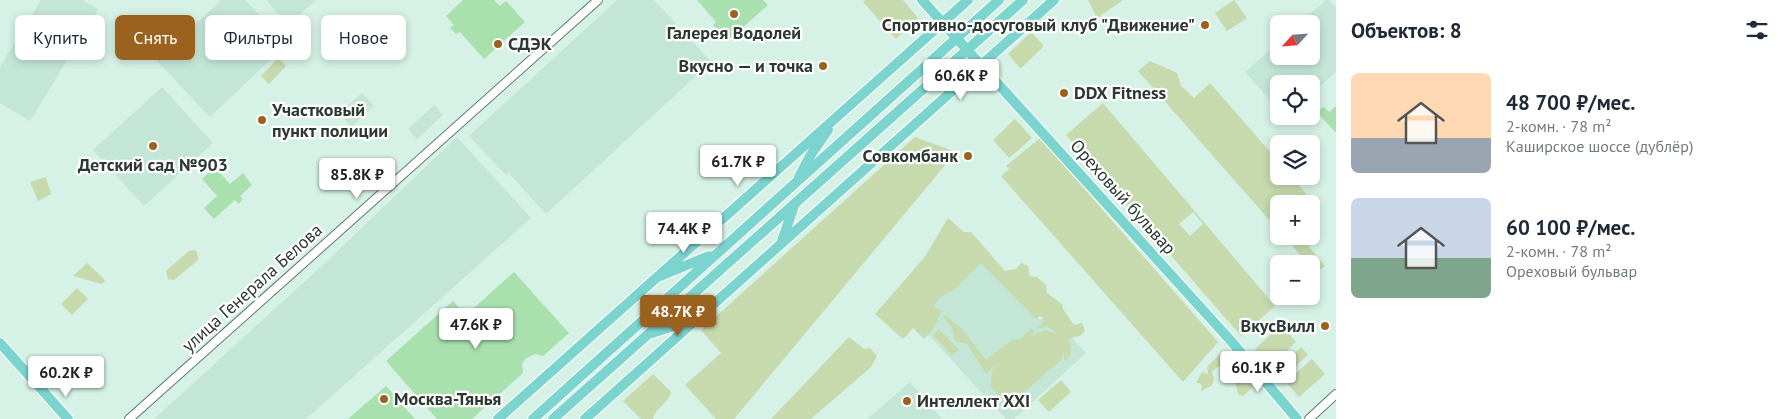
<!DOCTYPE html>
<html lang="ru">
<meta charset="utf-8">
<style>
:root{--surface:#fff;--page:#f6f6f7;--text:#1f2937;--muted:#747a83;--accent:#9a621e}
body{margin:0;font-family:"PT Sans",sans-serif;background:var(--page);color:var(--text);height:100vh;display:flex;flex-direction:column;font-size:19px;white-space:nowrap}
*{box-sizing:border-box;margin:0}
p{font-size:16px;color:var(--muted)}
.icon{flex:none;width:28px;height:28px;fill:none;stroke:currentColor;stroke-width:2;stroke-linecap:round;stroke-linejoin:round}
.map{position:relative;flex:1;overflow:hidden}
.side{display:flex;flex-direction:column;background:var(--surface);width:450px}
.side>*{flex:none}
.guide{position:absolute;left:15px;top:15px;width:475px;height:45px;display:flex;gap:10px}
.needle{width:32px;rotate:244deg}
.controls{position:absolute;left:1270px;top:15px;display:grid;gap:10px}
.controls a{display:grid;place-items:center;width:50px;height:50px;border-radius:8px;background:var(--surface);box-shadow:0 2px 8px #0003;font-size:25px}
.price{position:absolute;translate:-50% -42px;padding:0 11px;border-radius:5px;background:#fff;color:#222;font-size:16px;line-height:32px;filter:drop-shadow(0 1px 2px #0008)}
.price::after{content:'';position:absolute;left:50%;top:30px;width:15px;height:11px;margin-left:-8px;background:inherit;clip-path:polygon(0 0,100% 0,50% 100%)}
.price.active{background:var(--accent);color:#fff}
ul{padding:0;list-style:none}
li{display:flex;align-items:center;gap:15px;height:125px;padding:0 15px}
li span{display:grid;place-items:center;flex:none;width:140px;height:100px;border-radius:8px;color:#555}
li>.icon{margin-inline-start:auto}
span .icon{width:60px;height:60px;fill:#fffc;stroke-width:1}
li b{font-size:21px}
h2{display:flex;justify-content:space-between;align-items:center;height:60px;padding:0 15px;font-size:21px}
.chip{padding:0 18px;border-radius:8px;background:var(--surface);box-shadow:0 2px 8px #0003;font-size:18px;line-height:45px}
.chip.active{background:var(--accent);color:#fff}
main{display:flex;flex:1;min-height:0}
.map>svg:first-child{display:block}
.built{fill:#c3e6d7}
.green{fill:#c6daad;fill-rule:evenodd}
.building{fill:#a9e1ae}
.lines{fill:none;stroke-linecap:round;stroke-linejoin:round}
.minor-casing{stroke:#5f776d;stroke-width:10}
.major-casing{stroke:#fff;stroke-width:12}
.minor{stroke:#fff;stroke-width:8}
.major{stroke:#7cd4ce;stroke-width:10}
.poi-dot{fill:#9a621e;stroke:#fff;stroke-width:2}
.labels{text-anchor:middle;stroke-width:4.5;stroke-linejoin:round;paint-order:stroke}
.poi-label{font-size:18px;font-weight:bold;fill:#2d3833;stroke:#fff;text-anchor:start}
.street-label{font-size:18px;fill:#2d3833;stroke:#fff}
</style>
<main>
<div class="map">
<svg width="1336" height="419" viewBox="0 0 1336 419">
<rect width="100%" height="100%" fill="#d6f1e5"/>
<path class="built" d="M 41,0 L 83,0 L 98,9 L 30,121 L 0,103 L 0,67 Z
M 221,0 L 245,0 L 287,44 L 210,117 L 157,61 Z
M 266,0 L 316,0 L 288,25 Z
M 617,0 L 654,0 L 711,62 L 546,214 L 509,173 L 506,175 L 469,136 Z
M 1326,0 L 1329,0 L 1336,8 L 1336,72 L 1311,94 L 1311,84 L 1279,84 L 1279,110 L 1245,72 L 1279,42 L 1279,56 L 1311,56 L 1311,24 L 1299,24 Z
M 162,87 L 213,143 L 144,206 L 93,150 Z
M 362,93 L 374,106 L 351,127 L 339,113 Z
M 434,105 L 443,115 L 417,139 L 408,129 Z
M 457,137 L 531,218 L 306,419 L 154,419 L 325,263 Z
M 968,239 L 1040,320 L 1049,313 L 1086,353 L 1014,419 L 1006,419 L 908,313 Z
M 910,382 L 942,419 L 867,419 Z"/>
<path class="green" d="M 866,0 L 903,0 L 918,18 L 896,39 L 863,2 Z
M 1088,0 L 1123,0 L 1097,18 Z
M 1234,0 L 1247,18 L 1227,31 L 1215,13 Z
M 1029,34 L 1033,34 L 1043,45 L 1042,48 L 1021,68 L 1019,67 L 1008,54 Z
M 278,58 L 286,66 L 269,84 L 261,76 Z
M 1150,61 L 1177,73 L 1181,86 L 1194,98 L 1210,83 L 1279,162 L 1279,176 L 1291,176 L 1317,206 L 1320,224 L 1316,228 L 1311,223 L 1311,204 L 1279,204 L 1279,231 L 1138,71 Z
M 1103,103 L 1275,306 L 1241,336 L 1066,135 ZM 1193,212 L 1203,224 L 1190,236 L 1179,224 Z
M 1015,119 L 1032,138 L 1009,158 L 993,140 Z
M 915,137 L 956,152 L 734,419 L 716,419 L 685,385 L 721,353 L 701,330 Z
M 1040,138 L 1218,342 L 1183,382 L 1001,176 L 1009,169 L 1006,166 Z
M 46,177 L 51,194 L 38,201 L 30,182 Z
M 948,218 L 964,232 L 971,232 L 1005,271 L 1016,269 L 1021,263 L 1028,266 L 1030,276 L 1037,277 L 1046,285 L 1047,293 L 1062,304 L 1063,309 L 1074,325 L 1082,323 L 1085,331 L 1080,336 L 1068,339 L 1071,345 L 1070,357 L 1064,361 L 1064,352 L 1061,360 L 1016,399 L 1001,398 L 991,387 L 992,370 L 1004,359 L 986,374 L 967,344 L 955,341 L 952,327 L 944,319 L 945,315 L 962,329 L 986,360 L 1012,340 L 1020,339 L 1032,328 L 1034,332 L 1031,336 L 1045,330 L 1058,334 L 1048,327 L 1038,328 L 1045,320 L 1040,316 L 1036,319 L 981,263 L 953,291 C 946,292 937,299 934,306 L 942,311 L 932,331 L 924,339 L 913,328 L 903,339 L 875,314 L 924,258 Z
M 1284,236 L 1300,236 L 1325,266 L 1316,273 L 1311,268 L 1311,264 L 1308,264 Z
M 194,250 L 197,252 L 198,260 L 174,280 L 168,279 L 166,271 L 189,251 Z
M 87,263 L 105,280 L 102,284 L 73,276 Z
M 77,288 L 88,299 L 72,315 L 61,304 Z
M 1281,325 L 1296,342 L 1270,366 L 1255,349 Z
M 939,329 L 959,350 L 952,356 L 933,335 Z
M 849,337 L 864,349 L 870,348 L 877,356 L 871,367 L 811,419 L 771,419 Z
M 1301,347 L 1308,355 L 1282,378 L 1275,371 Z
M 1225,353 L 1237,368 L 1229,374 L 1223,367 L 1218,367 L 1212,371 L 1214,380 L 1211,386 L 1201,391 L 1202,386 L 1200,383 L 1196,383 L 1202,372 L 1208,374 L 1207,367 L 1220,354 Z
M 1312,359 L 1325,374 L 1299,397 L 1286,382 Z
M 653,374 L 671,392 C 668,404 655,408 653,419 L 641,419 L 623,401 Z
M 1239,374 L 1244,375 L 1253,387 L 1243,396 L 1238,394 L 1234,378 Z
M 1061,380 L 1071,392 L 1049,412 L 1038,400 Z"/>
<path class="building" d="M 463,0 L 494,0 L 500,6 L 506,1 L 525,22 L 484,59 L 460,32 L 456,34 L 450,28 L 454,25 L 446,16 Z
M 697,0 L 763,0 L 768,5 L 731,38 L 722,29 L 719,32 L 713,25 L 716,22 Z
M 1336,106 L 1336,133 L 1317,112 L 1324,107 L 1329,112 Z
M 215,167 L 230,184 L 243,173 L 252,185 L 240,196 L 243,199 L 239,204 L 235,200 L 214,219 L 204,208 L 217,196 L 202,179 Z
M 514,272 L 569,333 L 543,356 L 535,354 L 525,359 L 522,364 L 523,373 L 472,419 L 437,419 L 386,361 L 453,301 L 466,315 Z
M 386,386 L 415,419 L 348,419 Z"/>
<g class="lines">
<defs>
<path id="minor" d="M 129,419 L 598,0
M 1309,419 L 1336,394"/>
<path id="major" d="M 922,0 L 1231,341 L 1297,419
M 799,177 L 810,156 L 828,130
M 781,244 L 795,203
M 658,277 L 709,256
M 652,333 L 695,319
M 0,343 L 68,419
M 498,419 L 968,0
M 533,419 L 999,0
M 553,419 L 1023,0
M 585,419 L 1054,0"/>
</defs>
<use href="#minor" class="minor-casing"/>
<use href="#major" class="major-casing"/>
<use href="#minor" class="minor"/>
<use href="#major" class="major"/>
</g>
<g class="poi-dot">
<circle cx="734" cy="14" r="5"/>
<circle cx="1205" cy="25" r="5"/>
<circle cx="498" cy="44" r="5"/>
<circle cx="823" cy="66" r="5"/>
<circle cx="1064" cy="93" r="5"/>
<circle cx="262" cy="120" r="5"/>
<circle cx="153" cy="146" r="5"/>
<circle cx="968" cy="156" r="5"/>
<circle cx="1325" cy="326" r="5"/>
<circle cx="384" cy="399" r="5"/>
<circle cx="907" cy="401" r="5"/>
</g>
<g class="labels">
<g class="poi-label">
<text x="1195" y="31" text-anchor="end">Спортивно-досуговый клуб "Движение"</text>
<text x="734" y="39" text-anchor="middle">Галерея Водолей</text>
<text x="508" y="50">СДЭК</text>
<text x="813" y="72" text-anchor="end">Вкусно — и точка</text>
<text x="1074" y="99">DDX Fitness</text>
<text x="272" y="116">Участковый<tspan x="272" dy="21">пункт полиции</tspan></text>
<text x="958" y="162" text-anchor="end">Совкомбанк</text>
<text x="153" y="171" text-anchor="middle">Детский сад №903</text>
<text x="1315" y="332" text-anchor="end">ВкусВилл</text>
<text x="394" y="405">Москва-Тянья</text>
<text x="917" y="407">Интеллект XXI</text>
</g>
<g class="street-label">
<text transform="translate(1123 197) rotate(48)" y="6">Ореховый бульвар</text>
<text transform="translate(252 288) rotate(-42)" y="6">улица Генерала Белова</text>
</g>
</g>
</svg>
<div class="controls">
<a><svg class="needle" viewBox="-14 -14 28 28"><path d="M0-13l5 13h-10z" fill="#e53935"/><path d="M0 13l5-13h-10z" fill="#747a83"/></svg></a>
<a><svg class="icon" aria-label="locate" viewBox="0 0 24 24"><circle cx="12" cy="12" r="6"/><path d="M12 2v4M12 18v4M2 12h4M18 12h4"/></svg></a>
<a><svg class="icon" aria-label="layers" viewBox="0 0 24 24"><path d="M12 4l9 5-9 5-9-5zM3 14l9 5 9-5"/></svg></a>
<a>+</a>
<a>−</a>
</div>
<b class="price" style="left:961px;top:101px">60.6K ₽</b>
<b class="price" style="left:738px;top:187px">61.7K ₽</b>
<b class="price" style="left:357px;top:200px">85.8K ₽</b>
<b class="price" style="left:684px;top:254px">74.4K ₽</b>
<b class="price active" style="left:678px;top:337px">48.7K ₽</b>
<b class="price" style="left:476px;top:350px">47.6K ₽</b>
<b class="price" style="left:1258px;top:393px">60.1K ₽</b>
<b class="price" style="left:66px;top:398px">60.2K ₽</b>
<div class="guide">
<a class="chip">Купить</a>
<a class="chip active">Снять</a>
<a class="chip">Фильтры</a>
<a class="chip">Новое</a>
</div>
</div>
<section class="side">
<h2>Объектов: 8<svg class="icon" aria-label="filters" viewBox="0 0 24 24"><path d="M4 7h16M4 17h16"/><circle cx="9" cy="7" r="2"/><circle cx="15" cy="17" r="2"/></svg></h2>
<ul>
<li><span style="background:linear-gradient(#ffd9b3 65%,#9aa5b1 0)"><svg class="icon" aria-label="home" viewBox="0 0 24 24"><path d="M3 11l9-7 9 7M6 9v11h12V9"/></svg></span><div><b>48 700 ₽/мес.</b><p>2-комн. · 78 m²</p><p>Каширское шоссе (дублёр)</p></div></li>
<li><span style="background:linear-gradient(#c9d6e8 60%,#7fa58c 0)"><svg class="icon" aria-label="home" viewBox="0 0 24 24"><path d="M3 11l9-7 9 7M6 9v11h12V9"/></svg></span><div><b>60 100 ₽/мес.</b><p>2-комн. · 78 m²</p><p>Ореховый бульвар</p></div></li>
</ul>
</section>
</main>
